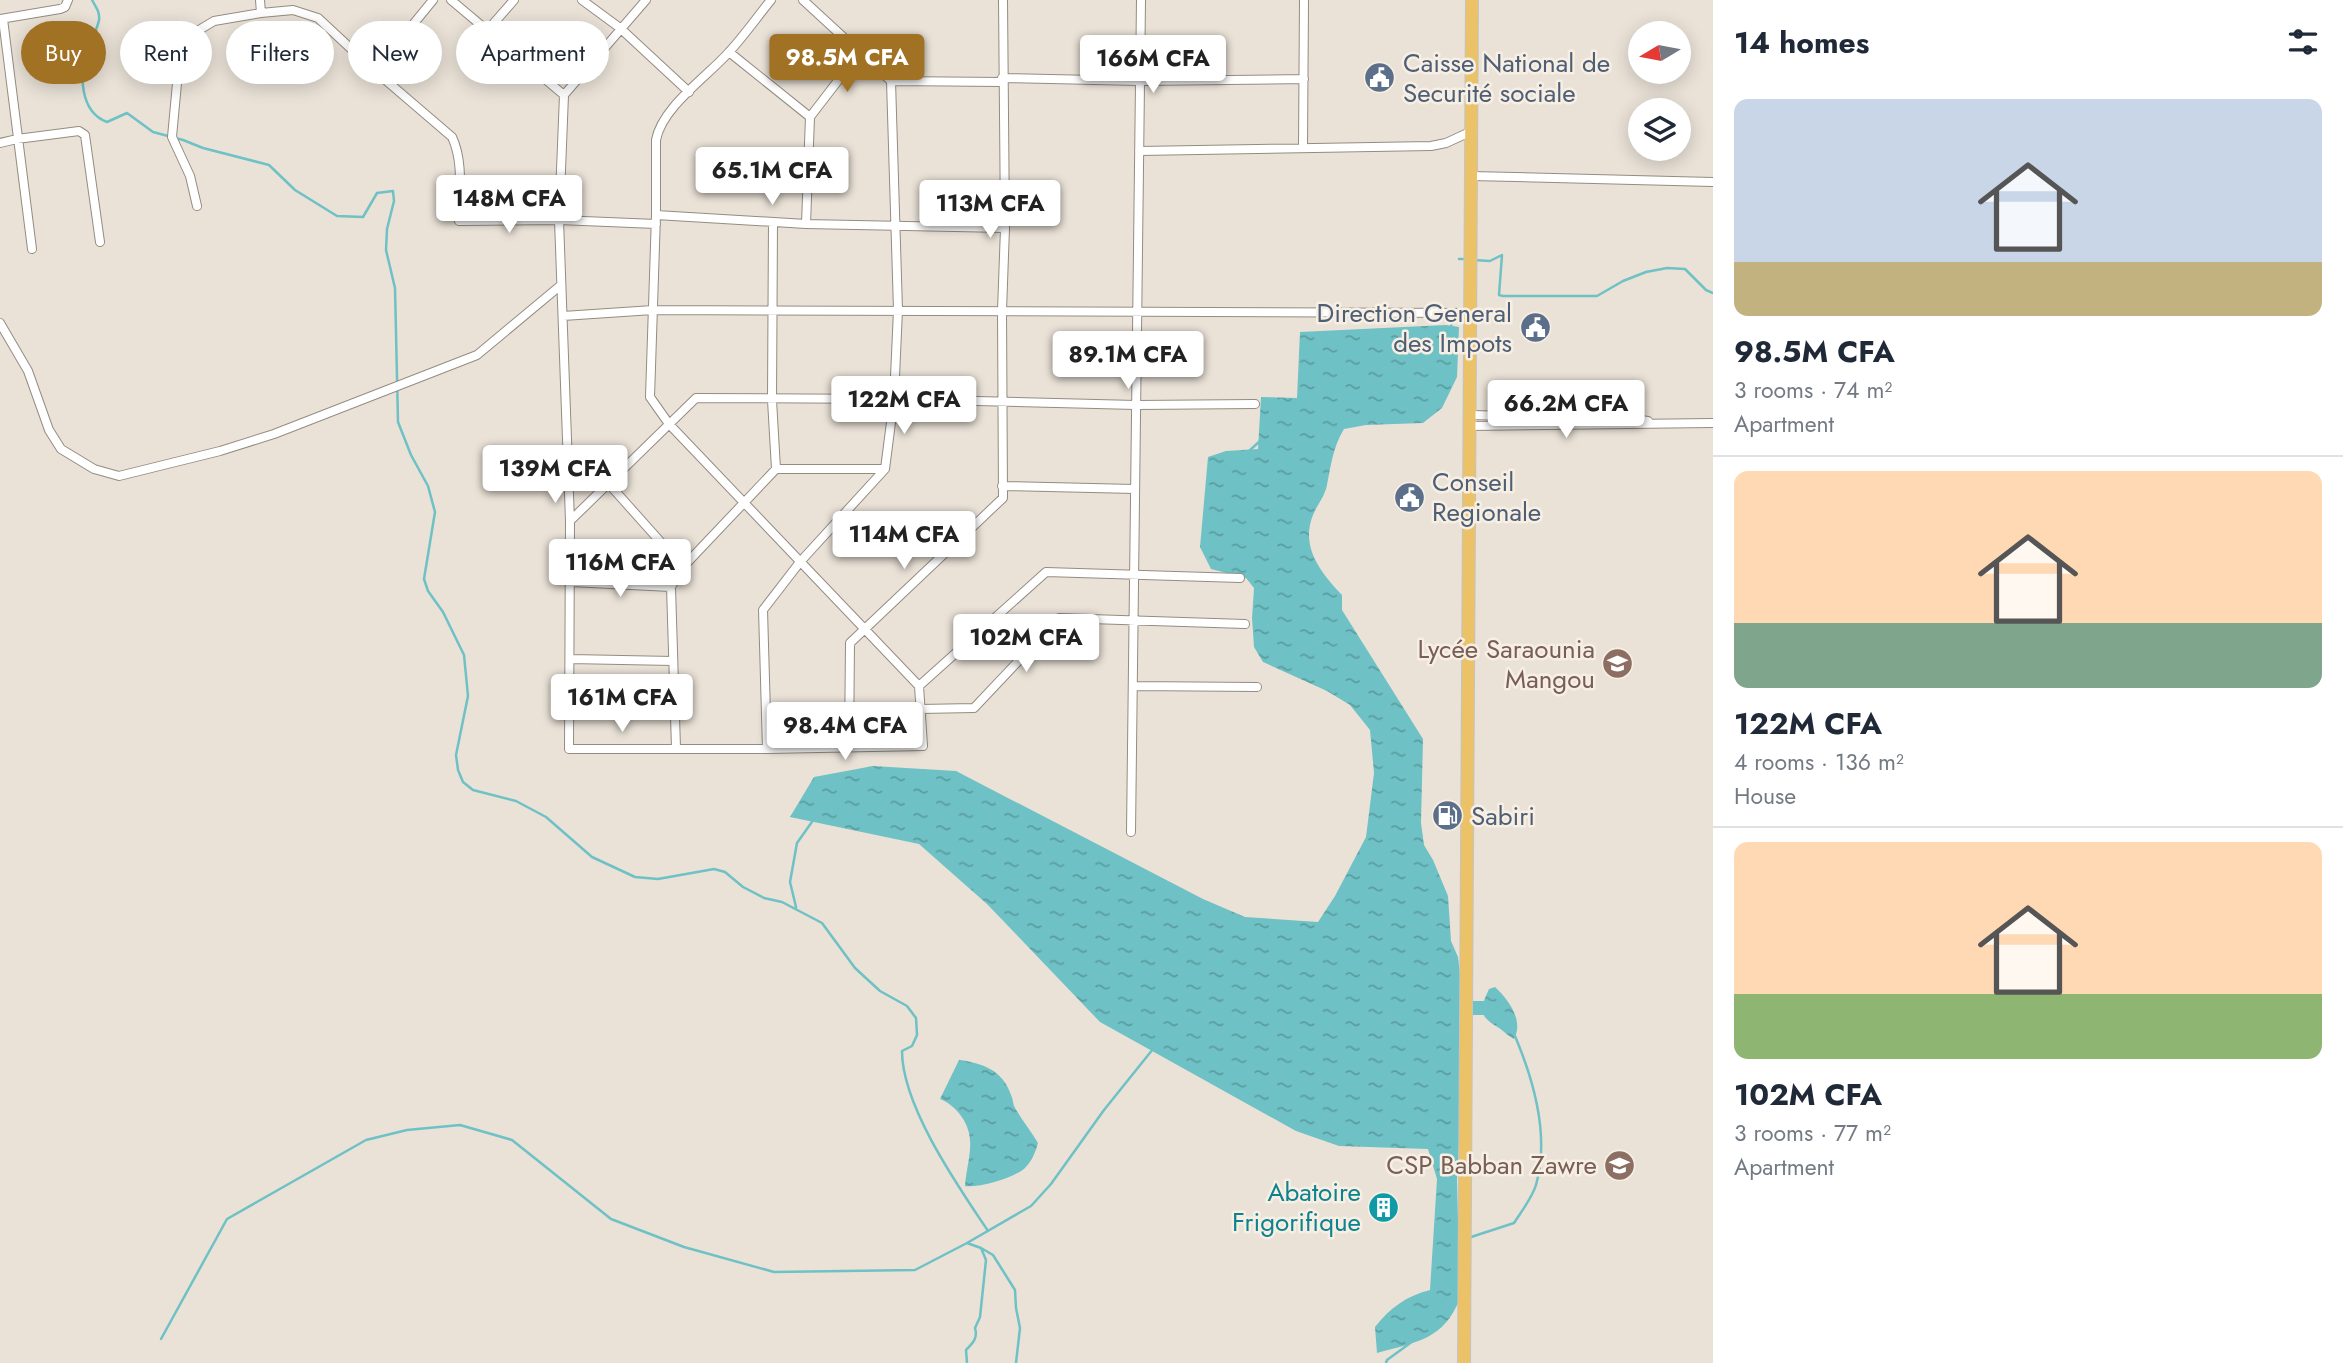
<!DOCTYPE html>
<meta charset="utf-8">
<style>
:root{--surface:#fff;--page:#f6f6f7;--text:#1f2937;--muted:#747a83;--line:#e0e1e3;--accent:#a17124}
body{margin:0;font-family:Jost,sans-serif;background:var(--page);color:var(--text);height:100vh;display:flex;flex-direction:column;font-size:26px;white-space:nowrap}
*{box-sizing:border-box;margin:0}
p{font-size:23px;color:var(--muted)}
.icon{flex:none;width:38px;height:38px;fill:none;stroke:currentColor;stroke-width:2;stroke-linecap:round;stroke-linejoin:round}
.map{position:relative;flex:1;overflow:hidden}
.drawer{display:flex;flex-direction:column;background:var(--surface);width:630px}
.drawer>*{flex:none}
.hud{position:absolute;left:21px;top:21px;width:665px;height:63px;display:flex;gap:14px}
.needle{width:46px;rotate:260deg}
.controls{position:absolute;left:1628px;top:21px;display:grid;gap:14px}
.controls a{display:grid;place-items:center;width:63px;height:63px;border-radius:50%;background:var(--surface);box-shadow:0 4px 18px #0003;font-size:35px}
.price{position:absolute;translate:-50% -60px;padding:0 16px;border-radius:7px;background:#fff;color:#222;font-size:23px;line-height:46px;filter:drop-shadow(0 2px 4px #0008)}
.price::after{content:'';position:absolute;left:50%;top:42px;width:21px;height:16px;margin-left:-10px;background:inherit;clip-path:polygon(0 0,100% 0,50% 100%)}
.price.on{background:var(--accent);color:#fff}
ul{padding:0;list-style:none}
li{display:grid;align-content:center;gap:14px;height:371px;padding:0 21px}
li+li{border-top:2px solid var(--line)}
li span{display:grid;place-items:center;height:217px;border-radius:14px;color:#555}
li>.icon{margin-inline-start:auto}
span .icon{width:126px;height:126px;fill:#fffc;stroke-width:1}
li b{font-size:30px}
h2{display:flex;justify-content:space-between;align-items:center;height:84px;padding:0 21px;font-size:30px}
.pill{padding:0 24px;border-radius:32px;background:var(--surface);box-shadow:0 4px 18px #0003;font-size:24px;line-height:63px}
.pill.on{background:var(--accent);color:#fff}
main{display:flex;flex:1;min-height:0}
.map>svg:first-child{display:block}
.water{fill:url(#water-ripples)}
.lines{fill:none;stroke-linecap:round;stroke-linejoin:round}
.stream{stroke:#6ec1c5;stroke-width:2.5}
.river{stroke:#6ec1c5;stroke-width:14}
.minor-casing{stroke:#948c82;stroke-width:10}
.trunk-casing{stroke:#c4c3c2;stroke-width:14}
.minor{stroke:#fff;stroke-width:8}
.trunk{stroke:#ebc268;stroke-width:12}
.labels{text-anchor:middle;stroke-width:5;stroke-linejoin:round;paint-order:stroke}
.service-label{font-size:26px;fill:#4e5e75;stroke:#f7efe4;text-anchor:start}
.education-label{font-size:26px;fill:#785e54;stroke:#f7efe4;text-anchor:end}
.culture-label{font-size:26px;fill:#0d838f;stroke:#f7efe4;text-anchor:end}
</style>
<main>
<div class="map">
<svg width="1713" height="1363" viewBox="0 0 1713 1363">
<defs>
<pattern id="water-ripples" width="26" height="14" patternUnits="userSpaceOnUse" patternTransform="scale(1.75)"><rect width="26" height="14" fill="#6ec1c5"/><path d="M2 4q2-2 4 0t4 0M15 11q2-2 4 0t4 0" fill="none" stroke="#5b9da0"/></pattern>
</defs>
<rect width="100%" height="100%" fill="#eae2d7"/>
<path class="water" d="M 1446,325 L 1459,327 L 1457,377 L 1442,408 L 1423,423 L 1366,425 L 1344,429 C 1333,447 1331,465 1327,485 C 1325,496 1317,505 1313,515 C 1300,547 1321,573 1342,595 L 1342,610 L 1423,739 L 1421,823 L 1424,845 L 1433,860 L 1448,896 L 1451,941 L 1458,957 L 1462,990 L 1460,1129 L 1457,1180 L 1460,1298 C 1444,1340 1416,1342 1377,1353 L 1375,1327 C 1390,1308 1406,1296 1430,1290 L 1437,1179 L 1428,1149 L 1339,1146 L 1296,1131 L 1100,1022 L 987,904 L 919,844 L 790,817 L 814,777 L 873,766 L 956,771 L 1203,899 L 1245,917 L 1318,922 L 1335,896 L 1366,837 L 1374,773 L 1370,730 L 1350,705 L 1327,691 L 1263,662 L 1254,647 L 1252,618 L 1254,588 L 1246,578 L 1211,569 L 1200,547 L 1208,457 L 1226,451 L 1258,449 L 1261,397 L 1297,398 L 1300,332 Z
M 1495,987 C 1509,1000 1524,1021 1514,1039 C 1508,1036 1505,1032 1499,1028 C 1479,1016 1479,1011 1489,989 Z
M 959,1060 C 982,1063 1003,1070 1011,1095 C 1013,1099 1013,1103 1014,1106 C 1021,1119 1030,1130 1038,1143 C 1035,1153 1032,1161 1025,1168 C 1014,1178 979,1188 965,1186 C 967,1158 979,1137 958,1112 C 952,1106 948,1102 940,1099 Z"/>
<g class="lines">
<path class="stream" d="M 92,0 C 96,7 100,12 99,20 C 97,31 90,41 87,51 C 79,75 80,112 107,122 L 127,113 L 153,132 L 183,140 L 203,148 L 269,165 L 295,190 L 337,216 L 363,217 L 377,193 L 393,191 L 394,201 L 387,229 L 386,250 L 395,288 L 398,422 L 411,455 L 428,486 L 435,512 L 424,579 L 428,591 L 443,612 L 464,655 L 468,696 L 456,755 L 458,770 L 463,782 L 473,790 L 516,801 L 546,817 L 592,857 L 635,877 L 658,879 L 714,869 L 725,872 L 743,887 L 764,898 L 782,902 L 822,923 L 855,968 L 880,991 L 907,1006 L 916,1018 L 917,1035 L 912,1046 L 902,1051 C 902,1106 958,1186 988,1231
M 1459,259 L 1467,259
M 1473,260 L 1490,261 L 1502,255 L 1499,295 L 1503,296 L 1597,296 L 1623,281 L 1646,272 L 1667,268 L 1685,269 L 1706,290 L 1713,293
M 1451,327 L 1453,313
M 1249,451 L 1260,441
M 796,907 L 790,882 L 797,843 L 814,819
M 1468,1238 L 1514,1223 C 1521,1212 1532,1198 1536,1185 C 1550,1136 1534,1081 1515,1036
M 981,1248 L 993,1255 L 1015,1290 L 1016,1308 L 1020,1328 L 1016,1363
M 161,1339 L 227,1219 L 366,1140 L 407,1130 L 460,1125 L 512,1140 L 611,1219 L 684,1247 L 774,1272 L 915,1270 L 967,1243 L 1031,1206 L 1051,1184 L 1104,1110 L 1153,1049
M 967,1363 L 966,1350 C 973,1343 978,1338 975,1328 L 980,1317 L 986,1260 L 981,1248 L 967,1243
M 1386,1363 L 1387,1360 L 1413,1341"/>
<path class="river" d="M 1454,1008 L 1491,1008"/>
<defs>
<path id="minor" d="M 260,0 L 261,13 L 293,10 L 318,18 L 375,71 L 433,0
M 451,0 L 564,95
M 582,0 L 620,28 L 689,92
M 646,0 L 564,95 L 559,220 L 570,521 L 696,398 L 894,399 L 1136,405 L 1255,404
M 803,0 L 891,81 L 1002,82
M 0,19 L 60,9 L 65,7 L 68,0
M 3,19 L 32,249
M 486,32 L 514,0
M 729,52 L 810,117 L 806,224
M 375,71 L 452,137 C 464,162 459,194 459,221 L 559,220 L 656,224
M 1002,78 L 1140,81 L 1304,79
M 810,117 L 860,52
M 0,143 L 17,139 L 79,131 L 85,135 L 100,242
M 1303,147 L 1304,0
M 1139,151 L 1431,146 L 1446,143 L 1472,131
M 1471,176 L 1713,182
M 197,206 L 190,176 L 172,137 L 180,51 L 199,30 L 214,21 L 261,13
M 656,215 L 656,140 C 662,107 707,77 729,52 C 744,36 757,17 771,0
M 563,316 L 653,310 L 1471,313
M 0,323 L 28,371 L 49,430 L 61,449 L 94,469 L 119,476 L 220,451 L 274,434 L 477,355 L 561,285
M 1470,415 L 1633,419 L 1648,421
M 1469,426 L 1713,423
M 776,469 L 885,469
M 608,483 L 683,567
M 1002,486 L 1135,489
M 570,521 L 569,749 L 767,749 L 763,610 L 800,562 L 885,469 L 894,399 L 898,310 L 891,81
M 571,582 L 671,587
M 570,659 L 673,661
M 919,686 L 1046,572 L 1240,578
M 1133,686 L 1257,687
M 920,709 L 974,708 L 1059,618 L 1245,624
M 849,747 L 850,643 L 1003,498 L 1002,311 L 1005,228 L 1003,0
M 676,748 L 671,587 L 683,567 L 776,469 L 772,400 L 773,222
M 767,749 L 923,746 L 919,686 L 669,424 L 650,397 L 656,215 L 806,224 L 1005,228
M 1131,832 L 1141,0"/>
<path id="trunk" d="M 1464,1363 L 1472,0"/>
</defs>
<use href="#minor" class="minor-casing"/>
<use href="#trunk" class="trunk-casing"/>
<use href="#minor" class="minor"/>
<use href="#trunk" class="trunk"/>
</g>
<defs>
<symbol id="civic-disc" viewBox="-11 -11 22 22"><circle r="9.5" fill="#5c6f8a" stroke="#f7efe4"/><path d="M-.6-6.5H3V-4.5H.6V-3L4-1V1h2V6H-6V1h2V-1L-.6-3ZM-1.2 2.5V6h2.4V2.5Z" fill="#fff"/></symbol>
<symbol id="university-disc" viewBox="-11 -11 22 22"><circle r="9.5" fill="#8d6e63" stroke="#f7efe4"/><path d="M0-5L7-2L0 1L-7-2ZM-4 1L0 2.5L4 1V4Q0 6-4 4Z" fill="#fff"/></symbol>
<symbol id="fuel-disc" viewBox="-11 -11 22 22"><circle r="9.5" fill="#5c6f8a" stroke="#f7efe4"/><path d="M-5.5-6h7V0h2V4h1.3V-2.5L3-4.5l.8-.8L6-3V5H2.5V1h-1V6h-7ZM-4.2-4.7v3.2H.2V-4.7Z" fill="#fff"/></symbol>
<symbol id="school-disc" viewBox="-11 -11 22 22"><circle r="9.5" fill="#8d6e63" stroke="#f7efe4"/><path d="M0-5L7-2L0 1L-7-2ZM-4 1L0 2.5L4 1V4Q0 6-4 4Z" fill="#fff"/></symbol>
<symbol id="building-disc" viewBox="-11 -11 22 22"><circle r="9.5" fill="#0f9aa8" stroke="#f7efe4"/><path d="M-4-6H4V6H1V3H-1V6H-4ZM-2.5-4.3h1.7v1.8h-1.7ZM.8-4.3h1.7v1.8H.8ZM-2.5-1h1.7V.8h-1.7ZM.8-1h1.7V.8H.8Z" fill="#fff"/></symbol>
</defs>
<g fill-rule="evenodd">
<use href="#civic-disc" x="1362" y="60" width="35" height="35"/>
<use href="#civic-disc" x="1518" y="310" width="35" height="35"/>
<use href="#civic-disc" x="1392" y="480" width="35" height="35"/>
<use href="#university-disc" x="1600" y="646" width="35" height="35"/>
<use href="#fuel-disc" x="1430" y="798" width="35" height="35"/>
<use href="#school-disc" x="1602" y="1148" width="35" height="35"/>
<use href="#building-disc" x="1366" y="1190" width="35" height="35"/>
</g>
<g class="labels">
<g class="service-label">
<text x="1403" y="72">Caisse National de<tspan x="1403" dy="30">Securité sociale</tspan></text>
<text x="1512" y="322" text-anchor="end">Direction General<tspan x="1512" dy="30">des Impots</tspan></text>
<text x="1432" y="491">Conseil<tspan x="1432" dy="30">Regionale</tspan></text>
<text x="1471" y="825">Sabiri</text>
</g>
<g class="education-label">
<text x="1595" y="658">Lycée Saraounia<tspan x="1595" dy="30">Mangou</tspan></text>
<text x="1597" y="1174">CSP Babban Zawre</text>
</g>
<g class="culture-label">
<text x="1361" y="1201">Abatoire<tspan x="1361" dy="30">Frigorifique</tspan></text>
</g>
</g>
</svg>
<div class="controls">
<a><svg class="needle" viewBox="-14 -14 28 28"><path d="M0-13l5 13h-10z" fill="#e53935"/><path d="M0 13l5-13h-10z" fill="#747a83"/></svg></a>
<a><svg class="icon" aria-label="layers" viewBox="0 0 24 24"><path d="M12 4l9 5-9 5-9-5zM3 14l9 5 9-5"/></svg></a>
</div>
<b class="price on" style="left:847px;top:94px">98.5M CFA</b>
<b class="price" style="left:1153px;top:95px">166M CFA</b>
<b class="price" style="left:772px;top:207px">65.1M CFA</b>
<b class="price" style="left:509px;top:235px">148M CFA</b>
<b class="price" style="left:990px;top:240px">113M CFA</b>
<b class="price" style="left:1128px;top:391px">89.1M CFA</b>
<b class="price" style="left:904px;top:436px">122M CFA</b>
<b class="price" style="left:1566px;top:440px">66.2M CFA</b>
<b class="price" style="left:555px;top:505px">139M CFA</b>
<b class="price" style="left:904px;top:571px">114M CFA</b>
<b class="price" style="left:620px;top:599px">116M CFA</b>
<b class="price" style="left:1026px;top:674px">102M CFA</b>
<b class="price" style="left:622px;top:734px">161M CFA</b>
<b class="price" style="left:845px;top:762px">98.4M CFA</b>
<div class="hud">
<a class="pill on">Buy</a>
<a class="pill">Rent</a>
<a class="pill">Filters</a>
<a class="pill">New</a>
<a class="pill">Apartment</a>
</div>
</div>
<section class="drawer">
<h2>14 homes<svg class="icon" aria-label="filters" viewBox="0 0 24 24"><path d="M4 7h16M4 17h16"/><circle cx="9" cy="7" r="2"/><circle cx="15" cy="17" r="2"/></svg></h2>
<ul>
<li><span style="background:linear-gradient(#c9d6e8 75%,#c2b280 0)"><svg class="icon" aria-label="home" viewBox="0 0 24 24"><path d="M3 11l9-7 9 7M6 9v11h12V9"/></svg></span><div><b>98.5M CFA</b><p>3 rooms · 74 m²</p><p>Apartment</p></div></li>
<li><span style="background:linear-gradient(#ffd9b3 70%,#7fa58c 0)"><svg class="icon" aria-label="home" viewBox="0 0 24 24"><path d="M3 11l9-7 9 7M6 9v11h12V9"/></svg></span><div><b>122M CFA</b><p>4 rooms · 136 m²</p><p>House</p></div></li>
<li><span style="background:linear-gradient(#ffd9b3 70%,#8fb573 0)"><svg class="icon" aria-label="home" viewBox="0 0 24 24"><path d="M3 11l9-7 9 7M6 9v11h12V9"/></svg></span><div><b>102M CFA</b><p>3 rooms · 77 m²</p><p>Apartment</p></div></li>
</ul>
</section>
</main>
